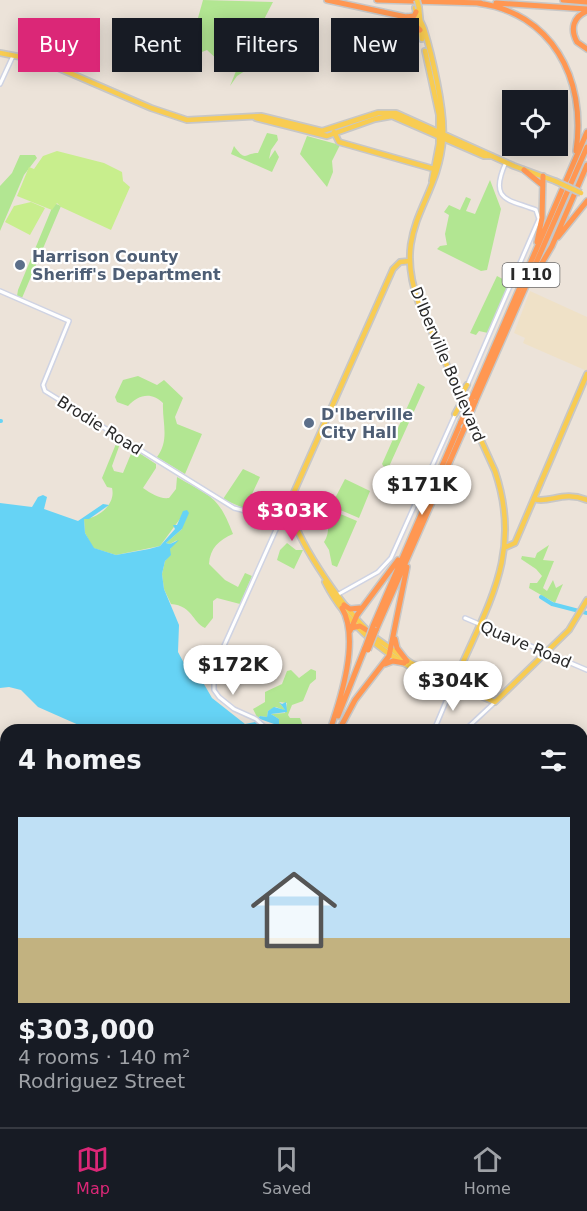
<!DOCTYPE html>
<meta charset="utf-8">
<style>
:root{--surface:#171b24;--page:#242831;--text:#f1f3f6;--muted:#9ea1a6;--line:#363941;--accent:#db2777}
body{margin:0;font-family:"DejaVu Sans",sans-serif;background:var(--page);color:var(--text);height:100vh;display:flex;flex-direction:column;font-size:22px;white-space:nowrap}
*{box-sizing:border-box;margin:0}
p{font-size:20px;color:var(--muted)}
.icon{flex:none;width:33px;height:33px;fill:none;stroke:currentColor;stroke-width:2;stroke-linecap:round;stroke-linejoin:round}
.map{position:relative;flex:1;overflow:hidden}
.sheet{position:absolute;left:0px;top:724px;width:588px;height:404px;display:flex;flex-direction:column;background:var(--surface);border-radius:18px 18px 0 0;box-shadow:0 3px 15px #0003}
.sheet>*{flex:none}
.guide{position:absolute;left:18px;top:18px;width:552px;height:54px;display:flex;gap:12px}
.buttons{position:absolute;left:502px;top:90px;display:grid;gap:12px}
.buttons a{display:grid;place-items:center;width:66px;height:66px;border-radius:0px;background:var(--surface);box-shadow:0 3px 15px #0003;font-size:30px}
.price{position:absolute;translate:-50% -51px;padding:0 14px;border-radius:21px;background:#fff;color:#222;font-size:20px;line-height:39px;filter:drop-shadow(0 2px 3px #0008)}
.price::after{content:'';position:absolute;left:50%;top:36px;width:18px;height:14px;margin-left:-9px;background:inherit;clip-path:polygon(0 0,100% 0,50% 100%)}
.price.on{background:var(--accent);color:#fff}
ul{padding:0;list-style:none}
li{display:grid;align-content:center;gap:12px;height:318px;padding:0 18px}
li+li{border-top:2px solid var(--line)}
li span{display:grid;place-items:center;height:186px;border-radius:0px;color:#555}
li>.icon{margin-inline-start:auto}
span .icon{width:108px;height:108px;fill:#fffc;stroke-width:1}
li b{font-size:26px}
h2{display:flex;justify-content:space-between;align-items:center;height:72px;padding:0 18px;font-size:26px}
.tag{padding:0 21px;border-radius:0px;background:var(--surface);box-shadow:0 3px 15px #0003;font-size:21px;line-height:54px}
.tag.on{background:var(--accent);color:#fff}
.menu{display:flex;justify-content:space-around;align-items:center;height:84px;border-top:2px solid var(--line);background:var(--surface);font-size:16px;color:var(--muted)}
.menu a{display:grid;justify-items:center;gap:3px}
.menu .on{color:var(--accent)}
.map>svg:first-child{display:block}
.education{fill:#efe1c7}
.green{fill:#b2e692}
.pitch{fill:#c8ee8d}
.water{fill:#66d3f5}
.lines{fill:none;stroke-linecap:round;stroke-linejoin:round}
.river{stroke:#66d3f5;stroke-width:4}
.minor-casing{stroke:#cfd3e3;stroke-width:6}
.major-casing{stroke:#c7c7c7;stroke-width:8}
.highway-casing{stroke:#c7c7c7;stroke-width:8}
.minor{stroke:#fff;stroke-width:3}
.major{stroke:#f8cc52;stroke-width:4.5}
.highway{stroke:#ff9752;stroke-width:5}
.major-bridge-casing{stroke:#c7c7c7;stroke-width:8;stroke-linecap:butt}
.highway-bridge-casing{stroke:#c7c7c7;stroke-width:8;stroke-linecap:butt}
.major-bridge{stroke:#f8cc52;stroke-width:4.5}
.highway-bridge{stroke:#ff9752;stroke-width:5}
.service-dot{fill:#5c6f8a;stroke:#fff;stroke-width:2}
.labels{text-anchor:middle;stroke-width:4.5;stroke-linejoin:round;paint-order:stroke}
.shield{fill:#fff;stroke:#696969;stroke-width:1.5}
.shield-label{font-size:15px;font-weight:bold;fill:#292929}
.service-label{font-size:16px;font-weight:bold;fill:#4e5e75;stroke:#fff;text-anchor:start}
.street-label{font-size:16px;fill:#292929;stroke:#fff}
</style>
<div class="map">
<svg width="587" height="1127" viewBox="0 0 587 1127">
<rect width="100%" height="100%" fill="#ece3d9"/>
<path class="education" d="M 530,291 L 587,317 L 587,371 L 523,343 L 525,338 L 514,333 Z"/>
<path class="green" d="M 203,0 L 273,2 L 241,64 L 248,69 L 237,76 L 230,86 L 236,71 L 230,51 L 224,45 L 220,62 L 207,50 L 197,54 L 194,52 L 186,69 L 173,63 L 176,49 L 163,42 L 175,20 L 194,26 L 196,25 Z
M 267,133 L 277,135 L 278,140 L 271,150 L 269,159 L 275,150 L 279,157 L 272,172 L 231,154 L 234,146 C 246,163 245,153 258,153 Z
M 307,136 L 340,145 L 332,161 L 333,172 L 327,187 L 300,154 Z
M 20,155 L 35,155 L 37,158 L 24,175 L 0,231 L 0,186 L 12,173 Z
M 490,180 L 501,209 L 487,270 L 481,271 L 437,249 L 440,246 L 447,245 L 445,234 L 449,215 L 444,212 L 449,205 L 460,210 L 466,197 L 471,199 L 466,211 L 475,214 Z
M 54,203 L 61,206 L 22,298 L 17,296 L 18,290 Z
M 497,276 L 510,283 L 488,333 L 479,331 L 476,335 L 470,333 Z
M 138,376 L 157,385 L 164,380 L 183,398 L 175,417 L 177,424 L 202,434 L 185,474 L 157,457 C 170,440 162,422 163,403 C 151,391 138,395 128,406 L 117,402 L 115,397 L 123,380 Z
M 418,383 L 425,387 L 387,471 L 382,464 Z
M 118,439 L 121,441 L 112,466 L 114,471 L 123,473 L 133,449 L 156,464 L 156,468 L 143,488 C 152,494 159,499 169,498 L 176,489 L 177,477 C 211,497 218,495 233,534 C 219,540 210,548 209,564 L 225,580 L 238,587 L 245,573 L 252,576 L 240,604 L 217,598 L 213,601 L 213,618 L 205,628 C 192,622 193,606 171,604 L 164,589 L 162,574 L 165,561 L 170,555 L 170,549 L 177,540 L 170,544 L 166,543 L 182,529 L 182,516 L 160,546 L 116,555 L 93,548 L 85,533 L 84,519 C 99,518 116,504 112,488 L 107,487 L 102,478 Z
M 243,469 L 260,477 L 252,494 L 250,511 L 223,499 Z
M 345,479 L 370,491 L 359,518 L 331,506 Z
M 331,510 L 357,521 L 337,567 L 332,565 L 329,550 L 324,542 C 331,532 326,523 331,510 Z
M 287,543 L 296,550 L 303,550 L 294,569 L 277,560 L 280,550 Z
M 549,545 L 543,560 L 554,561 L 543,588 L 547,591 L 553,580 L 556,588 L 563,584 L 555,603 L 529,588 L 530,583 L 537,583 L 542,576 L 536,569 L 521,559 L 522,556 L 535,558 L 537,553 Z
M 311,669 L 316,671 L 316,679 L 310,684 L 303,701 L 292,705 L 288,715 L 290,718 L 300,718 L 303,726 L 311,730 L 290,730 L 285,725 L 279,729 L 279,719 L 271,714 L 285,713 L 287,703 L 279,702 L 286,711 L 276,707 L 268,711 L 267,717 L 260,716 L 258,719 L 253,709 L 265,702 L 265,692 L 282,684 L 287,671 L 291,670 L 299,678 Z"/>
<path class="pitch" d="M 57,151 L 104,163 L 122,172 L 123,181 L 130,187 L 111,230 L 61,207 L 57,203 L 52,210 L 17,196 L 29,167 L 34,169 L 43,156 Z
M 31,202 L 45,208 L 30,235 L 5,222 L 14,206 Z"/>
<path class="water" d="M 43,495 L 47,497 L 44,509 L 78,521 L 103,504 L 109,505 L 89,519 L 84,519 L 85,533 L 94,548 L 116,555 L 149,549 L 160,546 L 175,529 L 173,525 L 177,525 L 183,511 L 187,510 L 189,513 L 182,529 L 166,543 L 170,544 L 179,540 L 170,549 L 171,555 L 165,561 L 162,574 L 164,589 L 179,625 L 178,652 L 185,665 L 197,672 L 212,698 L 245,724 L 255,722 L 260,716 L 267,717 L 268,711 L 274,707 L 285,710 L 279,702 L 282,704 L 286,702 L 287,712 L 271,714 L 279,719 L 279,729 L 285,724 L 290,730 L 284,727 L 283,730 L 271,729 L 274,724 L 260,719 L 257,723 L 264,730 L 90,730 L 38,707 L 21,690 L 9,687 L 0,688 L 0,503 L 32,507 L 38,497 Z
M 0,793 L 6,797 L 6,1053 L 0,1052 Z
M 587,847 L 587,1127 L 559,1127 L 561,1122 L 582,1122 L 582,860 Z
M 272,1122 L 531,1122 L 530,1127 L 272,1127 Z"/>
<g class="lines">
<path class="river" d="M 0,421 L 1,421
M 541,597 L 552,604 L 587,613"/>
<defs>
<path id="minor" d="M 0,84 L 13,56
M 0,291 L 69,321 L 43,385 L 45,391 L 234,508 L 261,515 L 290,512
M 467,386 L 539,219 L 536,210 C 509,199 488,202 506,162
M 337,595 L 378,572 L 391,558 L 455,415
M 465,618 L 587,670
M 268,730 L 256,719 L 234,709 L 219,697 L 214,690 L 214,676 L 223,648 L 283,514
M 434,730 L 453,685
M 465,730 L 495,702
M 582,829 L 587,831
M 0,1055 L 6,1056
M 141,1122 L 152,1127
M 147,1122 L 160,1127"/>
<path id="major" d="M 415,8 C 417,16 421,21 424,29 C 432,55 445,110 443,137 C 439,204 390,225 419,304 L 495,471 C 524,557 485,608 453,685
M 419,8 L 422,39
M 425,51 L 439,115 L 439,144 L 432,181
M 0,53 L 42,61 L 151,108 L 187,120 L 261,116 L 322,131 L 378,113 L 396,113 L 514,166 L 555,181
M 256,118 L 327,136 L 375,119 L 392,116 L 484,156 L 492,156
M 334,132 L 339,142 L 434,169
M 459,391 L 463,392 L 467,385
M 455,414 L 460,405 L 465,406
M 534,499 C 549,504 563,490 587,500
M 289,505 L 283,514 L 292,519
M 506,547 L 515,543 L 587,374
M 325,582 C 346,624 389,661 434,677
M 365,628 C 342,605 289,533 290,501 L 393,269 L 400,262 L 410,261
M 373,636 L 411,663 L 453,685
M 442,681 L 449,695
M 453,684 L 495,702 L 569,630 L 587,600"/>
<path id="highway" d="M 327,0 L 406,17 L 414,16 L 416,12
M 377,0 L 481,3
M 563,0 L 587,2
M 477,3 C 551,12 587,78 576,151
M 496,3 L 587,9
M 587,11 C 573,17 570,29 577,42 L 587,49
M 407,17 L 420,30
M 524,170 L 541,184
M 558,237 L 587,201
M 537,242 L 542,218 L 543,176
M 532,280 L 552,246 L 587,165
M 472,398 L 587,132
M 475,402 L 587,147
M 344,605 L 350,609 L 360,608
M 373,626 L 461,422
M 351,628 L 360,626 L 368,631
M 376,630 L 464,429
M 350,631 L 357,615 L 398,560
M 395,639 L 397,648 L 407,661
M 385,664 L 393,661 L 404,663
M 338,716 L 365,648
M 330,730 C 341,698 360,639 342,608
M 339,730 L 355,700 L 389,656 L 407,567
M 156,1125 L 166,1122
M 181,1127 L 183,1122
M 190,1127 L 192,1122"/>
</defs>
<use href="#minor" class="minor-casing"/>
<use href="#major" class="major-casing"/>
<use href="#highway" class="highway-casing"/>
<use href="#minor" class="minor"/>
<use href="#major" class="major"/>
<use href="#highway" class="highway"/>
<defs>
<path id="major-bridge" d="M 417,0 L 419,8
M 555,181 L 581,193"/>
<path id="highway-bridge" d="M 461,422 L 472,398
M 464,429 L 475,402
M 365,648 L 373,626
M 368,650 L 376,630"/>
</defs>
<use href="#major-bridge" class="major-bridge-casing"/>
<use href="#highway-bridge" class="highway-bridge-casing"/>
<use href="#major-bridge" class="major-bridge"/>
<use href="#highway-bridge" class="highway-bridge"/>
</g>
<g class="service-dot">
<circle cx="20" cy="265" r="6"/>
<circle cx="309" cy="423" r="6"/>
</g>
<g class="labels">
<rect class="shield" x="502.5" y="263" width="57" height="24" rx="4.5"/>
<g class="shield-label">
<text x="531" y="280">I 110</text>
</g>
<g class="service-label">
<text x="32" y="262">Harrison County<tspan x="32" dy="18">Sheriff's Department</tspan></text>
<text x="321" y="420">D'Iberville<tspan x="321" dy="18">City Hall</tspan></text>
</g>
<g class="street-label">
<text transform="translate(448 364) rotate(67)" y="6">D'Iberville Boulevard</text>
<text transform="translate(100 425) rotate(32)" y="6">Brodie Road</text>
<text transform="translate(526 644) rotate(23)" y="6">Quave Road</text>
</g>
</g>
</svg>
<div class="buttons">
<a><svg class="icon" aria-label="locate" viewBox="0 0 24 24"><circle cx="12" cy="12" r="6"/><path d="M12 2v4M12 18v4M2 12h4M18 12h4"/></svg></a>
</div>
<b class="price" style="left:422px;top:516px">$171K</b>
<b class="price on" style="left:292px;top:542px">$303K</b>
<b class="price" style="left:233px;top:696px">$172K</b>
<b class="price" style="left:453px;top:712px">$304K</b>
<div class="guide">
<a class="tag on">Buy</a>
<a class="tag">Rent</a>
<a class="tag">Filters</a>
<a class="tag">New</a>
</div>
<section class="sheet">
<h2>4 homes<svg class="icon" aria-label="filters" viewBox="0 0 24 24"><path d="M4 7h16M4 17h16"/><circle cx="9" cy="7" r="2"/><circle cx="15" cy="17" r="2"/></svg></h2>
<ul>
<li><span style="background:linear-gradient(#bfe0f5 65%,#c2b280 0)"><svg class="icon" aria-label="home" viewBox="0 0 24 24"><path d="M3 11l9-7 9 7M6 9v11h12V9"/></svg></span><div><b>$303,000</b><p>4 rooms · 140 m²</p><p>Rodriguez Street</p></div></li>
</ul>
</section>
</div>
<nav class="menu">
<a class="on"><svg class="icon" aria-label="map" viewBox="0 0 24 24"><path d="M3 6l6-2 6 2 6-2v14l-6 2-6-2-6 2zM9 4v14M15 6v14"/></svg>Map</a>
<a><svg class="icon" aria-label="saved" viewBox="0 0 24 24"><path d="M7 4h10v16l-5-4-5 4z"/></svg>Saved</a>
<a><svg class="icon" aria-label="home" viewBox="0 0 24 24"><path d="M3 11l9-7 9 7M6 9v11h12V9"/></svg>Home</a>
</nav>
